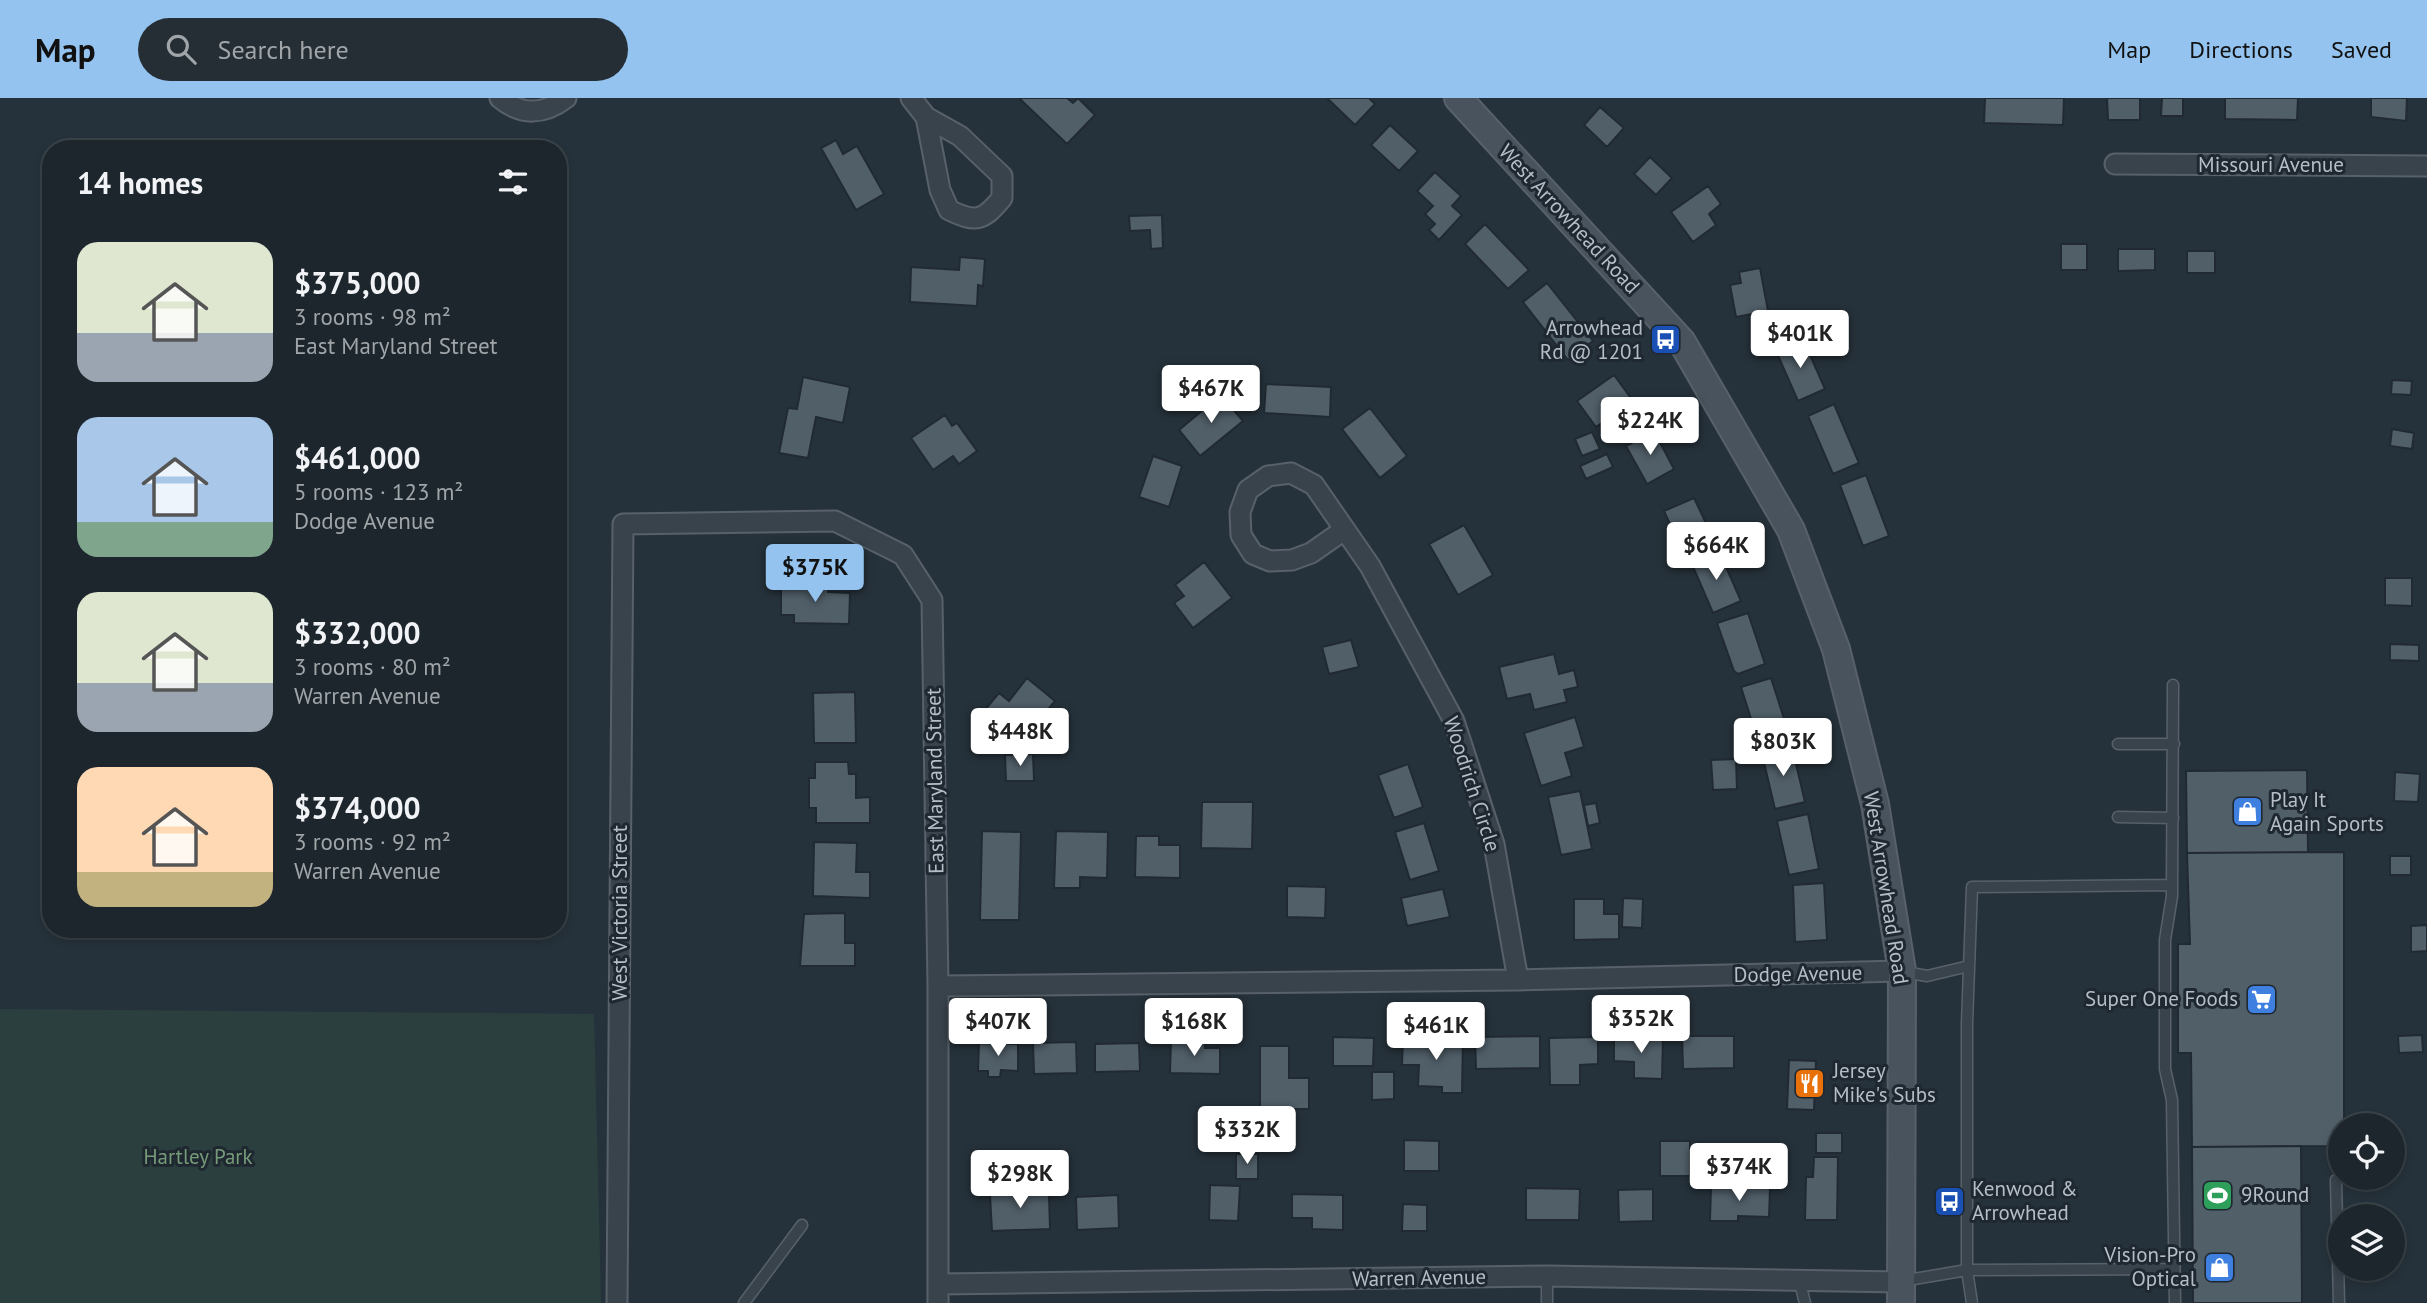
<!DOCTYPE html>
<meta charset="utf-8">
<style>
:root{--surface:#1c262c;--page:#252e34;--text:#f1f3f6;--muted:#a0a5a9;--line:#3a4348;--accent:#93c3ee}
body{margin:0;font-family:"PT Sans",sans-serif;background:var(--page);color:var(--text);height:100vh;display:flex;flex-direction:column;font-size:26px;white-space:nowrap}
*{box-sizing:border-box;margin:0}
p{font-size:23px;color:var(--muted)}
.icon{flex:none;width:38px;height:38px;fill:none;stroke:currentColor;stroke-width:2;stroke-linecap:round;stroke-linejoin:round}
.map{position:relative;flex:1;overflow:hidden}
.side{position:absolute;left:42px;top:42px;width:525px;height:798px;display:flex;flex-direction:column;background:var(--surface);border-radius:28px;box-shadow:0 4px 10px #0003,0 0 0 2px var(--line)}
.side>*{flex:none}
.tools{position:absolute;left:2328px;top:1015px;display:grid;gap:14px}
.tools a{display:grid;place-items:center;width:77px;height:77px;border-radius:50%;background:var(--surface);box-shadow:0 4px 10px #0003,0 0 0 2px var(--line);font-size:35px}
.price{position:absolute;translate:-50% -60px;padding:0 16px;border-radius:7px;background:#fff;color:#222;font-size:23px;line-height:46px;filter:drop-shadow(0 2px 4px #0008)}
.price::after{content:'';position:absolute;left:50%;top:42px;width:21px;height:16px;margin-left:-10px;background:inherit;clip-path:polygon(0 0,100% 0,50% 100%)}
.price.current{background:var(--accent);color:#111}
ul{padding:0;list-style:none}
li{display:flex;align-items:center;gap:21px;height:175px;padding:0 35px}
li span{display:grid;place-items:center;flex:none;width:196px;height:140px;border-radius:21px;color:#555}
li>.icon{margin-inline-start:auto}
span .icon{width:84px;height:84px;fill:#fffc;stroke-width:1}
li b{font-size:30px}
h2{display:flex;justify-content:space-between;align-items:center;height:84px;padding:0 35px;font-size:30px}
header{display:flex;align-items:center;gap:42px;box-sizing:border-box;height:98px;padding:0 35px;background:var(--accent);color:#111}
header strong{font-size:33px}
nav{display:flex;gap:38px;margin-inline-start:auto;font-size:24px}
.search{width:490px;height:63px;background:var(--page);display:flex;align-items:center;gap:18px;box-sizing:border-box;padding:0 24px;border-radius:38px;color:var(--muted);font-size:26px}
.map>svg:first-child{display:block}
.green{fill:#2b403e}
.building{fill:#515f69;stroke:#212a32;stroke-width:2}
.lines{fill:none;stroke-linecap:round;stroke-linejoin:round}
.lane-casing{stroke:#586169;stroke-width:13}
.street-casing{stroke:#586169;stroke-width:23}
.secondary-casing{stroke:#586169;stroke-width:30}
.lane{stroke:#39434c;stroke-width:10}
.street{stroke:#39434c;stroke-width:19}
.secondary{stroke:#48535e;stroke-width:26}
.labels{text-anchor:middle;stroke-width:6;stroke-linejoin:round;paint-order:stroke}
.street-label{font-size:21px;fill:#b5bec7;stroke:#1f2830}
.poi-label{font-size:21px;fill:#b5bec7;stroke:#1f2830;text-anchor:start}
.park-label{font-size:21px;fill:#769b79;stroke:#1f2830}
</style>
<header>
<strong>Map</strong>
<div class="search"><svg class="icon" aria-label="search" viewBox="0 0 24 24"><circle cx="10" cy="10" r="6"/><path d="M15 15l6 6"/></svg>Search here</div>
<nav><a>Map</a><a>Directions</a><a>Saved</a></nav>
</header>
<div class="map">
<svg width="2427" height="1205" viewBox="0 0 2427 1205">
<rect width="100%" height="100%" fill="#26323b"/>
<path class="green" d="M 0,911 L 594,916 L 601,1205 L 0,1205 Z"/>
<path class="building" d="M 1019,0 L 1067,0 L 1073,5 L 1078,0 L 1095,17 L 1067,46 Z
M 1327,0 L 1369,0 L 1375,6 L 1355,27 Z
M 1985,0 L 2064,0 L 2063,27 L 1984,25 Z
M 2107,0 L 2140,0 L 2140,22 L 2108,22 Z
M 2162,0 L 2183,0 L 2183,18 L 2161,18 Z
M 2225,0 L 2298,0 L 2297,22 L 2225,21 Z
M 2371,0 L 2407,0 L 2406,23 L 2371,19 Z
M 1600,9 L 1624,30 L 1607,49 L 1584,27 Z
M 1390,27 L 1418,53 L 1399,73 L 1371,47 Z
M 836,42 L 843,56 L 857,48 L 884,96 L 856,112 L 821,50 Z
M 1650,59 L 1672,80 L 1656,97 L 1634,76 Z
M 1435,74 L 1461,98 L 1452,108 L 1462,117 L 1439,142 L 1429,132 L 1435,126 L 1425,116 L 1433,108 L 1417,93 Z
M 1708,88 L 1721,106 L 1709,116 L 1716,127 L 1693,144 L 1671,114 Z
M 1162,117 L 1163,150 L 1151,151 L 1150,132 L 1130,133 L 1129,118 Z
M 1485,126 L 1529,172 L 1508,191 L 1465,146 Z
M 2061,146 L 2087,146 L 2087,172 L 2061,172 Z
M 2118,151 L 2155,151 L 2155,172 L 2118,173 Z
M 2187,153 L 2215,153 L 2215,175 L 2187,175 Z
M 960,159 L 985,161 L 983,188 L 978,187 L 977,208 L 910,204 L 911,169 L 959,172 Z
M 1760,170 L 1768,213 L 1736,219 L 1730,187 L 1741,185 L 1739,174 Z
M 1547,185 L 1593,243 L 1568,262 L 1523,204 Z
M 1803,241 L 1825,291 L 1798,303 L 1776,253 Z
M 1614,277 L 1633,303 L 1596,329 L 1577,303 Z
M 803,279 L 850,289 L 843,325 L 816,319 L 808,360 L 779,355 L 788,310 L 797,311 Z
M 2392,282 L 2412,283 L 2411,297 L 2391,296 Z
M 1266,286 L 1331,289 L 1330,319 L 1264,315 Z
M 1221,297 L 1243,323 L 1200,358 L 1179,332 Z
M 1834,306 L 1859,365 L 1833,376 L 1808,318 Z
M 1370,310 L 1407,358 L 1380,380 L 1342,331 Z
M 945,317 L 952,328 L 957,325 L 977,353 L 959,366 L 953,358 L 933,372 L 911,340 Z
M 2392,331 L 2414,335 L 2412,351 L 2390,348 Z
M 1654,333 L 1674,371 L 1647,386 L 1626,348 Z
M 1592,334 L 1600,351 L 1582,358 L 1575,341 Z
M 1607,356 L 1613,369 L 1586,381 L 1580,368 Z
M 1153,358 L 1182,368 L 1169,409 L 1139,399 Z
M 1866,377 L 1889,438 L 1863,448 L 1840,387 Z
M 1694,400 L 1713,440 L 1677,456 L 1668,438 L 1674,435 L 1664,413 Z
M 1464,427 L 1493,477 L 1458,497 L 1429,446 Z
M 1719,453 L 1741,503 L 1713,515 L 1691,464 Z
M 1204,464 L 1232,500 L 1193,530 L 1174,505 L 1184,498 L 1175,487 Z
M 2385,480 L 2412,480 L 2412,508 L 2385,507 Z
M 781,486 L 828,487 L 828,494 L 850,495 L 849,526 L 794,525 L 794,517 L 781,517 Z
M 1748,515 L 1765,566 L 1738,576 L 1734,573 L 1717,525 Z
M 1351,542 L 1359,569 L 1329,576 L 1322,549 Z
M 2390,546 L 2419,547 L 2419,563 L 2390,562 Z
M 1554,556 L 1559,576 L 1574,572 L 1578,589 L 1564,592 L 1567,604 L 1534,612 L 1530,596 L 1507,601 L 1499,569 Z
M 1027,580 L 1055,603 L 1025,640 L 1006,625 L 998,636 L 978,620 L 999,595 L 1009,603 Z
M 1771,580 L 1788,633 L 1758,643 L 1741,589 Z
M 855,594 L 856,645 L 814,645 L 813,595 Z
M 1575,619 L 1584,649 L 1565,655 L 1572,678 L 1541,688 L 1524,635 Z
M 1792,649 L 1805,704 L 1775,711 L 1762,656 Z
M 1033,656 L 1034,683 L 1006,683 L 1005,657 Z
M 1736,661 L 1737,691 L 1713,692 L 1711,662 Z
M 815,664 L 848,664 L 849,676 L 856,676 L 856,700 L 870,699 L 870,725 L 816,725 L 816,710 L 809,710 L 809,680 L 815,680 Z
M 1408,666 L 1423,709 L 1394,720 L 1378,677 Z
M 2307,672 L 2308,754 L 2187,755 L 2186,673 Z
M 2395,674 L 2420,676 L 2418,704 L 2394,703 Z
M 1580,693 L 1592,751 L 1561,757 L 1548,699 Z
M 1202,704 L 1253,704 L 1252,751 L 1201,750 Z
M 1596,705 L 1600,725 L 1588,728 L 1584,707 Z
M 1808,716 L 1819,771 L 1789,777 L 1777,723 Z
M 1424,725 L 1439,773 L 1410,782 L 1395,734 Z
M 982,733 L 1021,734 L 1019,822 L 980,822 Z
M 1056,733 L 1108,734 L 1107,780 L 1080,779 L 1080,790 L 1054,790 Z
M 1136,738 L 1159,738 L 1159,747 L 1180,747 L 1180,780 L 1135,779 Z
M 814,744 L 857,745 L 856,774 L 870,774 L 870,800 L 813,798 Z
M 2344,754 L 2344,1027 L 2340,1027 L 2340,1048 L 2192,1049 L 2191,955 L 2178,955 L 2178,846 L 2190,846 L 2187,755 Z
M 2390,758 L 2411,758 L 2411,777 L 2390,777 Z
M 1824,785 L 1827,842 L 1795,844 L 1793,787 Z
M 1287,788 L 1326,789 L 1325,820 L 1287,819 Z
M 1443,791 L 1450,819 L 1407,828 L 1401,800 Z
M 1623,800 L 1643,801 L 1642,830 L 1622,829 Z
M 1574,801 L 1604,801 L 1604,816 L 1619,816 L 1619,841 L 1574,842 Z
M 845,815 L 845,845 L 855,845 L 855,868 L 800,868 L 804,816 Z
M 2427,827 L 2427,853 L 2411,854 L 2411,828 Z
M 2422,937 L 2423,954 L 2399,955 L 2398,938 Z
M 1540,938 L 1540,970 L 1476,971 L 1475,939 Z
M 1682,938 L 1734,938 L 1734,970 L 1683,971 Z
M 1333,939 L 1374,940 L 1373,968 L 1333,968 Z
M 1403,939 L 1463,940 L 1462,995 L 1442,995 L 1442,989 L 1418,988 L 1419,967 L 1402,967 Z
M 1598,939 L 1598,966 L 1580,967 L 1580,987 L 1550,987 L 1549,940 Z
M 1614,939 L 1663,940 L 1662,981 L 1634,980 L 1634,964 L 1614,963 Z
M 1171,941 L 1205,942 L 1205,950 L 1220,950 L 1220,976 L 1170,975 Z
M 1076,944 L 1077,975 L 1034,976 L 1033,945 Z
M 979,945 L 1018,946 L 1018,973 L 1001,972 L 1000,979 L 988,979 L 988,973 L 978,973 Z
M 1139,945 L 1140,973 L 1095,974 L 1095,946 Z
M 1260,948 L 1289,948 L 1289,980 L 1309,980 L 1309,1011 L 1260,1011 Z
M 1789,962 L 1816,963 L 1814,1012 L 1787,1011 Z
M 1372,974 L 1394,974 L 1394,1001 L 1372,1002 Z
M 1816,1035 L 1842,1035 L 1842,1055 L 1816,1055 Z
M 1404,1042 L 1439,1043 L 1439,1073 L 1404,1073 Z
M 1660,1043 L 1690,1043 L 1690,1078 L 1660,1078 Z
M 2301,1048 L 2302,1205 L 2193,1205 L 2192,1049 Z
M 1236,1056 L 1258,1056 L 1258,1081 L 1236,1081 Z
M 1814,1059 L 1838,1059 L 1837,1122 L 1805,1122 L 1806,1079 L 1813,1079 Z
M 1024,1086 L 1024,1097 L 1049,1097 L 1050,1131 L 992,1133 L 990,1097 L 1006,1097 L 1005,1087 Z
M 1210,1087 L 1240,1088 L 1238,1123 L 1209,1122 Z
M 1711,1089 L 1770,1090 L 1769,1119 L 1738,1118 L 1738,1123 L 1710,1123 Z
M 1526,1090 L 1580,1091 L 1579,1122 L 1526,1122 Z
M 1653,1091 L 1653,1123 L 1619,1124 L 1618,1092 Z
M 1292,1096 L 1343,1097 L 1343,1132 L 1312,1131 L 1312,1120 L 1292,1120 Z
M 1118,1097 L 1119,1130 L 1077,1132 L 1076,1099 Z
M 1403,1106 L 1427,1107 L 1427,1133 L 1402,1133 Z"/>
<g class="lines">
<defs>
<path id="lane" d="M 2173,587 L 2172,798 L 2165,842 L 2165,971 L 2172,1002 L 2175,1205
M 2118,646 L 2174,646
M 2118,719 L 2173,720
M 1905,874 L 1927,878 L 1969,868
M 2336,1082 L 2339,1205
M 1547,1178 L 1547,1205
M 1799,1181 L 1805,1205
M 1902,1183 L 1967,1172 L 2174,1171
M 744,1205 L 802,1127
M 1972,1205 L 1967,1172 L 1967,925 L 1972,789 L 2172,787"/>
<path id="street" d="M 500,0 C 521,18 544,17 566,0
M 911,0 L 926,19 L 960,38 L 1002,78 L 1002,100 C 983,123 976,125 949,112 L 940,92 L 926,19
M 2115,66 L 2427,68
M 1344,432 L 1311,455 L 1292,462 L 1270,463 L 1253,456 L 1241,437 L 1240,414 L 1248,392 L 1268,378 L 1291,375 L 1314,387 L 1370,468 L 1454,623 L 1494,746 L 1518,882
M 938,888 L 1518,882 L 1902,873
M 938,1186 L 1547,1178 L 1900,1184
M 617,1205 L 623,426 L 835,423 L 903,457 L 932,502 L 938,888 L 938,1205"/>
<path id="secondary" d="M 1458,0 L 1682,244 L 1791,432 L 1836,551 L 1875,706 L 1902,873 L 1901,1205"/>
</defs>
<use href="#lane" class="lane-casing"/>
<use href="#street" class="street-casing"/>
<use href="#secondary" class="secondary-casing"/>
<use href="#lane" class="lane"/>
<use href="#street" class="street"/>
<use href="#secondary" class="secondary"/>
</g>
<defs>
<symbol id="bus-square" viewBox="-11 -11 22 22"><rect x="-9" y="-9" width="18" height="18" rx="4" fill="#1a4fb4" stroke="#1f2830"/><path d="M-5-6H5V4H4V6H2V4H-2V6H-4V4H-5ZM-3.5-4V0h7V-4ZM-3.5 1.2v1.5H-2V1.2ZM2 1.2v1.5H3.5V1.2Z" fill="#fff"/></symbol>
<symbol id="shop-square" viewBox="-11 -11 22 22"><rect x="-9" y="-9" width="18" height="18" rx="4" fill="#3f7fe0" stroke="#1f2830"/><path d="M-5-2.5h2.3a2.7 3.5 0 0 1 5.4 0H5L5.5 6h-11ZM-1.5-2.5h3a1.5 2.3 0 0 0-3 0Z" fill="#fff"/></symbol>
<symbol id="supermarket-square" viewBox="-11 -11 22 22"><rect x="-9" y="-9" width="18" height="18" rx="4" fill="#3f7fe0" stroke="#1f2830"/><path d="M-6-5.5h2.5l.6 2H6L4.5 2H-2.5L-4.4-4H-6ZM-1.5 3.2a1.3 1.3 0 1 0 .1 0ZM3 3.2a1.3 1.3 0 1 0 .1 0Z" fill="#fff"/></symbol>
<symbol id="restaurant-square" viewBox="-11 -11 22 22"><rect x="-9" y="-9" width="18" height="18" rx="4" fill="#e8710a" stroke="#1f2830"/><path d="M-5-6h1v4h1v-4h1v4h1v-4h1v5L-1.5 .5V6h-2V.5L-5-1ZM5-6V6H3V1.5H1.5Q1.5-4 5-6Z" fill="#fff"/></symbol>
<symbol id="stadium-square" viewBox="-11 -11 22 22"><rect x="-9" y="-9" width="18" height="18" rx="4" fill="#2e9e5b" stroke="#1f2830"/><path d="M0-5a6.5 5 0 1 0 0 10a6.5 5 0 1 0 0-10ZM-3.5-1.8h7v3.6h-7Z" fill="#fff"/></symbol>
</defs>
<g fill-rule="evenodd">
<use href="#bus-square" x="1648" y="224" width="35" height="35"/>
<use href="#shop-square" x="2230" y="696" width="35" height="35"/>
<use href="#supermarket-square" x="2244" y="884" width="35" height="35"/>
<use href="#restaurant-square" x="1792" y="968" width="35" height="35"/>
<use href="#stadium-square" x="2200" y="1080" width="35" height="35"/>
<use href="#bus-square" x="1932" y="1086" width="35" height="35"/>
<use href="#shop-square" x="2202" y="1152" width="35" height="35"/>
</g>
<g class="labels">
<g class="street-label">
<text x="2271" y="74">Missouri Avenue</text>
<text transform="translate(1569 121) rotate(47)" y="7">West Arrowhead Road</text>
<text transform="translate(935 683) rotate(-91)" y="7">East Maryland Street</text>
<text transform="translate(1472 686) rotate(72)" y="7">Woodrich Circle</text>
<text transform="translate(1886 790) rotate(81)" y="7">West Arrowhead Road</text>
<text transform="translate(620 815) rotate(-90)" y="7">West Victoria Street</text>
<text transform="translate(1798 876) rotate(-1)" y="7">Dodge Avenue</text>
<text transform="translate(1419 1180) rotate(-1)" y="7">Warren Avenue</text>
</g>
<g class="poi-label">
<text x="1643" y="237" text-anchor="end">Arrowhead<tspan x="1643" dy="24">Rd @ 1201</tspan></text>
<text x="2270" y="709">Play It<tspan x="2270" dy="24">Again Sports</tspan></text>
<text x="2238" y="908" text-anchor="end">Super One Foods</text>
<text x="1833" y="980">Jersey<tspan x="1833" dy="24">Mike's Subs</tspan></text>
<text x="1972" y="1098">Kenwood &amp;<tspan x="1972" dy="24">Arrowhead</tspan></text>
<text x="2241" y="1104">9Round</text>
<text x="2196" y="1164" text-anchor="end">Vision-Pro<tspan x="2196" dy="24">Optical</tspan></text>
</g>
<g class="park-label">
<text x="198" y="1066">Hartley Park</text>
</g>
</g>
</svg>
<div class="tools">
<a><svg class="icon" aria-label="locate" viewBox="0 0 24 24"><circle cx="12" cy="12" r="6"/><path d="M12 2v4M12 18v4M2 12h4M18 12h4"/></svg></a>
<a><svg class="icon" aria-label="layers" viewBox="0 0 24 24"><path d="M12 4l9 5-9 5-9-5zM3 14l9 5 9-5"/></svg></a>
</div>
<b class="price" style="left:1800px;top:272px">$401K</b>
<b class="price" style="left:1211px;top:327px">$467K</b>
<b class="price" style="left:1650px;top:359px">$224K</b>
<b class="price" style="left:1716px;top:484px">$664K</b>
<b class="price current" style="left:815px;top:506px">$375K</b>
<b class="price" style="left:1020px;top:670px">$448K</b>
<b class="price" style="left:1783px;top:680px">$803K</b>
<b class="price" style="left:1641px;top:957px">$352K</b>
<b class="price" style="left:998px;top:960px">$407K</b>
<b class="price" style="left:1194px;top:960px">$168K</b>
<b class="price" style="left:1436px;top:964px">$461K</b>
<b class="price" style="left:1247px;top:1068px">$332K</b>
<b class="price" style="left:1739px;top:1105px">$374K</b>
<b class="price" style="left:1020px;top:1112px">$298K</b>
<section class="side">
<h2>14 homes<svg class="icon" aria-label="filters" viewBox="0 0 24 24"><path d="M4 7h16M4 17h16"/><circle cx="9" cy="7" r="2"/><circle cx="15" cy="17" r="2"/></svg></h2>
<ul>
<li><span style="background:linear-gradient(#dfe7d0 65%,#9aa5b1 0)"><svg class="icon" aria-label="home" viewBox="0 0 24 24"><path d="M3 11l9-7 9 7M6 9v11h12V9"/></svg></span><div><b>$375,000</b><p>3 rooms · 98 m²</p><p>East Maryland Street</p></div></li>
<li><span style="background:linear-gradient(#a9c7e8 75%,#7fa58c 0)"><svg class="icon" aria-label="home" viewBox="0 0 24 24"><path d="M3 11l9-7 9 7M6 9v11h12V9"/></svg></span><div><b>$461,000</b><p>5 rooms · 123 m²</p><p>Dodge Avenue</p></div></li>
<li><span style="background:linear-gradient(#dfe7d0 65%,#9aa5b1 0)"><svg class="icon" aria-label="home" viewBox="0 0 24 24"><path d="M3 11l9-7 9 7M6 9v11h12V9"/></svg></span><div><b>$332,000</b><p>3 rooms · 80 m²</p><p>Warren Avenue</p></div></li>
<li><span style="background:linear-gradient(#ffd9b3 75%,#c2b280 0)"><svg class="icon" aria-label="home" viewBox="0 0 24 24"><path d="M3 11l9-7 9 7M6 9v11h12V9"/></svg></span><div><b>$374,000</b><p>3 rooms · 92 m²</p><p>Warren Avenue</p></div></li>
</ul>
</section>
</div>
